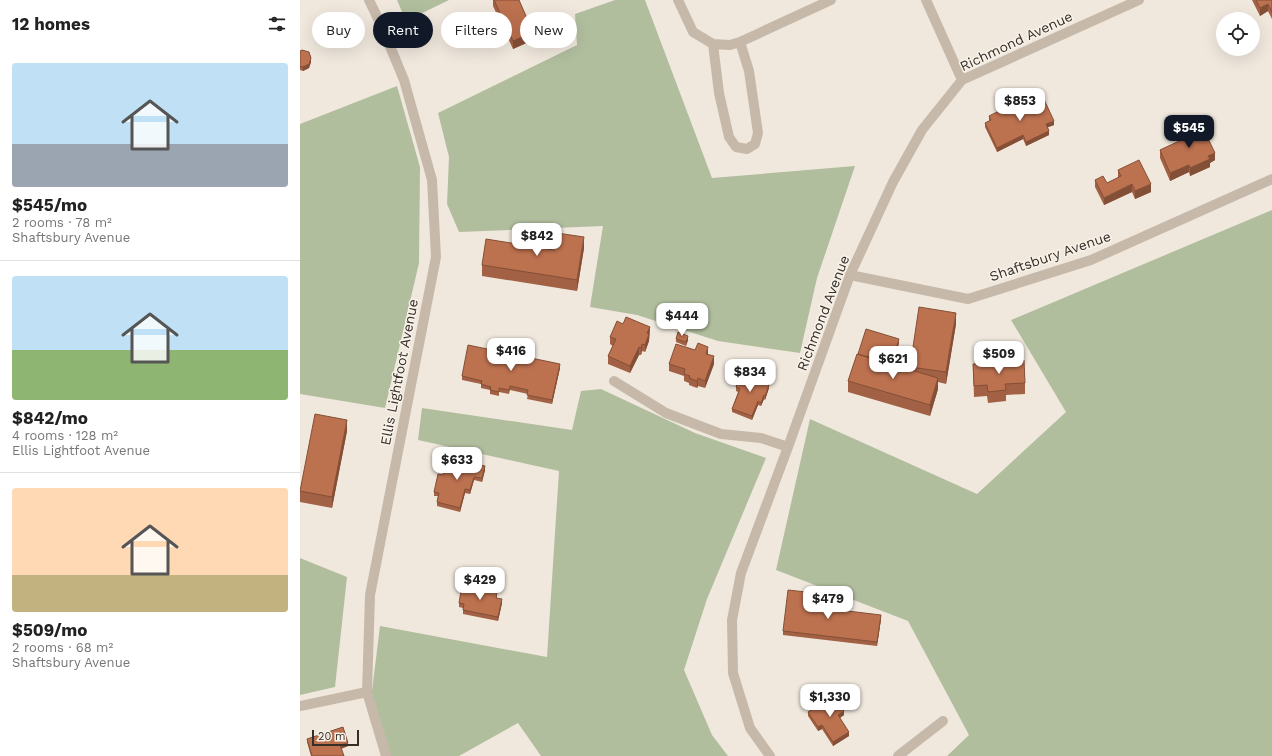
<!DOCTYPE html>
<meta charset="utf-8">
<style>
:root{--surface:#fff;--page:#f6f6f6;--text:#222;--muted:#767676;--line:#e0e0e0;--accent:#111827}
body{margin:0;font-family:"Work Sans",sans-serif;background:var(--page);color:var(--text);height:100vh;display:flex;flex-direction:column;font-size:15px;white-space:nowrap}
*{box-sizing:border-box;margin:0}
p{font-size:13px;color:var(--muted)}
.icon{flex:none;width:22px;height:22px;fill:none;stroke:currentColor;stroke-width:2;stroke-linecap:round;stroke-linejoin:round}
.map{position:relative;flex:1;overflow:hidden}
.sheet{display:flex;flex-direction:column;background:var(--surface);width:300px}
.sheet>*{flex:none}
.banner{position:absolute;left:12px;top:12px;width:380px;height:36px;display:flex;gap:8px}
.controls{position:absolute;left:916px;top:12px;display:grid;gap:8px}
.controls a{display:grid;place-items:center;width:44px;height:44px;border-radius:50%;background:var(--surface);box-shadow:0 4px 16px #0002;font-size:20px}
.scale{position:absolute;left:12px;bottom:10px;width:47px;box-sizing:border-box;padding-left:4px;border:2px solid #352e29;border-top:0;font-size:11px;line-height:14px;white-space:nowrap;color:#352e29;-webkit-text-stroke:3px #f8f2e9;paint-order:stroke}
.price{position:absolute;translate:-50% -34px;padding:0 9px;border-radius:8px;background:#fff;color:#222;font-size:13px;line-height:26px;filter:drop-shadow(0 1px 2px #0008)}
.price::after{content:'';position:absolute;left:50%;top:24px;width:12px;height:9px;margin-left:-6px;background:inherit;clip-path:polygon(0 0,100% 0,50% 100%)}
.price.selected{background:var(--accent);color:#fff}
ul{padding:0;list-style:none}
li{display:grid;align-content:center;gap:8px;height:212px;padding:0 12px}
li+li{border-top:1px solid var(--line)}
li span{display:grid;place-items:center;height:124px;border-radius:4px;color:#555}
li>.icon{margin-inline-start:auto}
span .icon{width:72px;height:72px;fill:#fffc;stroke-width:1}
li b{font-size:17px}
h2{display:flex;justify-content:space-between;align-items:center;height:48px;padding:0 12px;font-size:17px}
.chip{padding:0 14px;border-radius:18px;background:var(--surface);box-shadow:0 4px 16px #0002;font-size:14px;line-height:36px}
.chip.selected{background:var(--accent);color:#fff}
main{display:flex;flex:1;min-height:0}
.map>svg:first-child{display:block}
.green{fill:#b1be9e}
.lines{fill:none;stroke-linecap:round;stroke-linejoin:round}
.minor{stroke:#c7b9aa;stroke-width:10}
.wall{fill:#a26144}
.shaded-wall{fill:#844f37}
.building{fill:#bc714f;stroke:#844f37}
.labels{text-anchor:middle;stroke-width:3;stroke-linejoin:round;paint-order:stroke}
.street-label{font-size:14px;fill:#352e29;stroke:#f8f2e9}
</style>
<main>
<section class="sheet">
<h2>12 homes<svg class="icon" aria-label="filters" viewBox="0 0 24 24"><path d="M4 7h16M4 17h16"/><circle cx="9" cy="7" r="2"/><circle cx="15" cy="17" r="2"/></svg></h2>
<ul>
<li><span style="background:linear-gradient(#bfe0f5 65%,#9aa5b1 0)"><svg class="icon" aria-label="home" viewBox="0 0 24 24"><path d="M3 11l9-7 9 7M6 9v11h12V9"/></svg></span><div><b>$545/mo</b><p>2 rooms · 78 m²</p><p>Shaftsbury Avenue</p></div></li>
<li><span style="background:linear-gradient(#bfe0f5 60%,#8fb573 0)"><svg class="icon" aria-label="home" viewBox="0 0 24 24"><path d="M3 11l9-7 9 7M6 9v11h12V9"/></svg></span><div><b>$842/mo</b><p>4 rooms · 128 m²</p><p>Ellis Lightfoot Avenue</p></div></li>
<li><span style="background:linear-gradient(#ffd9b3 70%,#c2b280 0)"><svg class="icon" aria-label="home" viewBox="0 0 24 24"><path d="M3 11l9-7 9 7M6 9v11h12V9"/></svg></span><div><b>$509/mo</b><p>2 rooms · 68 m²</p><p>Shaftsbury Avenue</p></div></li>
</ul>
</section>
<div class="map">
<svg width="972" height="756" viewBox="0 0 972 756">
<rect width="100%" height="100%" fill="#f0e8dd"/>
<path class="green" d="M 97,0 L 149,0 L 106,21 Z
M 315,0 L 345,0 L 412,178 L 555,166 L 517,278 L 500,353 L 418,341 L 337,315 L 290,307 L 303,226 L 159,232 L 147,204 L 149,157 L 138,113 L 277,45 L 275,14 Z
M 97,86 L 120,167 L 119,263 L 85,408 L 0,394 L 0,124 Z
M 972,210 L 972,756 L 647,756 L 669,735 L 608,621 L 476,570 L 510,419 L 677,494 L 766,412 L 711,320 Z
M 301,389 L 395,433 L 466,458 L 407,599 L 384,670 L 412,735 L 428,756 L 241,756 L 218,723 L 159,756 L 86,756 L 69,715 L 80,626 L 247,657 L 259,471 L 118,440 L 122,408 L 272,430 L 281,391 Z
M 0,558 L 47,577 L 35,687 L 0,695 Z"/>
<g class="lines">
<path class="minor" d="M 69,0 L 82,27 L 104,80 L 132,180 L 136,257 L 70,595 L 67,692 L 86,756
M 378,0 L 393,32 L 413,44 L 430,45 L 440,42 L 531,0
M 626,0 L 662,80
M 413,44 L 419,93 L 429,137 L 436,147 L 447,149 L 455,144 L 458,133 L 449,71 L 440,42
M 550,275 L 668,299 L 791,260 L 972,179
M 314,381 L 366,413 L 421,434 L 461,438 L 488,447
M 0,706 L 67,692
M 470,756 L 450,728 L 433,673 L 432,620 L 441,573 L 488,447 L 550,275 L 593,182 L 622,130 L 662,80 L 839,0
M 598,756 L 643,721"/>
</g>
<path class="wall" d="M 193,0 L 219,0 L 233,40 L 213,49 L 193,6 Z
M 952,0 L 972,0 L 972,19 L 968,11 L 960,16 Z
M 0,51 L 11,62 L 9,68 L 3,71 L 0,70 Z
M 708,109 L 754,125 L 748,127 L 749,135 L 726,146 L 723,139 L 697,152 L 685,127 L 685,123 L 689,121 L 689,116 L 705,113 L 708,112 Z
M 886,126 L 915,160 L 910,163 L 910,167 L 890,176 L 889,172 L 870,181 L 860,158 L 860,150 L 887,138 L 886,134 Z
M 818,170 L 851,192 L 835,199 L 832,192 L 804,205 L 795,187 L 795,180 L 807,183 L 818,178 Z
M 284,248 L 277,291 L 182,276 L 182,265 L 254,250 Z
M 323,324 L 350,327 L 349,341 L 345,352 L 342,351 L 341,355 L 339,355 L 330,373 L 308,364 L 308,356 L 313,346 L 310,344 L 310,337 Z
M 656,324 L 646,384 L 638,382 L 638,389 L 630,416 L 548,392 L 548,381 L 558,354 L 599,343 L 593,364 L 610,369 L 610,367 Z
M 376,339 L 388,340 L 386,346 L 376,342 Z
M 408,355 L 414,364 L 405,388 L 398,386 L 397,388 L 389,385 L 389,383 L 384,381 L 384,376 L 369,371 L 369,364 Z
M 673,364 L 725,383 L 725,394 L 706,395 L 706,401 L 688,403 L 687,396 L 674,397 Z
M 260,368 L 252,404 L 227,399 L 228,394 L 210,390 L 209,394 L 199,392 L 199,396 L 190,394 L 190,390 L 181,388 L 181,384 L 162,380 L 162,376 Z
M 444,377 L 469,384 L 469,388 L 465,400 L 464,399 L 461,406 L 458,405 L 452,420 L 432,412 L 432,409 L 438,392 L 436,391 L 436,387 Z
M 47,431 L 32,508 L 0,502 L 0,491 Z
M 185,470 L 182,482 L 174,480 L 170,494 L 165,493 L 160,512 L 137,506 L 137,502 L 138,496 L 134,496 L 134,492 L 143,475 Z
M 197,596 L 197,598 L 202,603 L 198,621 L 163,614 L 163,608 L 159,607 L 159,603 Z
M 515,597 L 514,607 L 581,619 L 577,646 L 483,635 L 483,631 Z
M 508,712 L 544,715 L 540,718 L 549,736 L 533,746 L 522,729 L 518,731 L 508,716 Z
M 7,739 L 48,746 L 41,749 L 44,756 L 11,756 L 7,742 Z"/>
<path class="shaded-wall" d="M 968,4 L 968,11 L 960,16 L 960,8 Z
M 233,32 L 233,40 L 213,49 L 213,41 Z
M 11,58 L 11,62 L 9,68 L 3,71 L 3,67 Z
M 754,121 L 754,125 L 746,128 L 746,124 Z
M 749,131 L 749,135 L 726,146 L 726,142 Z
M 723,135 L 723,139 L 697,152 L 697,148 Z
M 915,153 L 915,160 L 910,163 L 910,167 L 890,176 L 890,168 L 908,156 Z
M 889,165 L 889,172 L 870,181 L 870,173 Z
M 832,184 L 832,192 L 804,205 L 804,198 Z
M 851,184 L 851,192 L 835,199 L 835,191 Z
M 284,237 L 284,248 L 277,291 L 277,280 Z
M 656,313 L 656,324 L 646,384 L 646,372 Z
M 350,327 L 349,341 L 345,352 L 345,345 L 347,333 Z
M 388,336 L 388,340 L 386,346 L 386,342 Z
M 599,339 L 599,343 L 590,371 L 590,368 Z
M 342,344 L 342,351 L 341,355 L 341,348 Z
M 339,347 L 339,355 L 330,373 L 330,366 Z
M 408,347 L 408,354 L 406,361 L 406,354 Z
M 414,356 L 414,364 L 405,388 L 405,381 Z
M 260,364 L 260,368 L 252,404 L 252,400 Z
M 398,378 L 398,386 L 397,388 L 397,381 Z
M 638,378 L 638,389 L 630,416 L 630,405 Z
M 469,385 L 469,388 L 465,400 L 465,396 Z
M 464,395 L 464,399 L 461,406 L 461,403 Z
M 458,401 L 458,405 L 452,420 L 452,416 Z
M 47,420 L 47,431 L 32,508 L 32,497 Z
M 185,466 L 185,470 L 182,482 L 182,478 Z
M 174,477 L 174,480 L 170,494 L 170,490 Z
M 165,489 L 165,493 L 160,512 L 160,508 Z
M 202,599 L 202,603 L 198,621 L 198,617 Z
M 581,615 L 581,619 L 577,646 L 577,642 Z
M 544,711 L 544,715 L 538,719 L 538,715 Z
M 522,725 L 522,729 L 518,731 L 518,727 Z
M 549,732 L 549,736 L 533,746 L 533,742 Z
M 48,743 L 48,746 L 40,749 L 40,745 Z"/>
<path class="building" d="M 194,0 L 219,0 L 233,32 L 213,41 Z
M 956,0 L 972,0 L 972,12 L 968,4 L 960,8 Z
M 2,50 L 9,52 L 11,58 L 9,64 L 3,67 L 0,66 L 0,51 Z
M 741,93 L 754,121 L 746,124 L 749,131 L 726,142 L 723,135 L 697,148 L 685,123 L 691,120 L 689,116 L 703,109 L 705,113 L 710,111 L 708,109 Z
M 899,120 L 915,153 L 908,156 L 910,159 L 890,168 L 889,165 L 870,173 L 860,150 L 890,136 L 886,126 Z
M 839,160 L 851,184 L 835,191 L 832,184 L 804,198 L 795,180 L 803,176 L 807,183 L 821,176 L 818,170 Z
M 257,233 L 284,237 L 277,280 L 182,265 L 186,239 L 254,250 Z
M 619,307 L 656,313 L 646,372 L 610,367 Z
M 326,317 L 350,327 L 347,333 L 349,334 L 345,345 L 342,344 L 341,348 L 339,347 L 330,366 L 308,356 L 316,339 L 310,337 L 317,321 L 323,324 Z
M 566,329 L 599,339 L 591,364 L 558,354 Z
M 378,332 L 388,336 L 386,342 L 376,339 Z
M 398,343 L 408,347 L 406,354 L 414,356 L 405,381 L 398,378 L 397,381 L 389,378 L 390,376 L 384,374 L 385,369 L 369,364 L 376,344 L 395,350 Z
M 168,345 L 260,364 L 252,400 L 227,395 L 228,390 L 210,386 L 209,390 L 199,388 L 199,392 L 190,390 L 191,387 L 181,384 L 182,381 L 162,376 Z
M 557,354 L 638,378 L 630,405 L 548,381 Z
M 724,360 L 725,383 L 705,384 L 706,390 L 688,392 L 687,385 L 674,386 L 673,364 Z
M 446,372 L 469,381 L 468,384 L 469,385 L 465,396 L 464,395 L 461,403 L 458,401 L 452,416 L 432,409 L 440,389 L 436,387 L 440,375 L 444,377 Z
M 15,414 L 47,420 L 32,497 L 0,491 Z
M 147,457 L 185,466 L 182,478 L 174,477 L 170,490 L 165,489 L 160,508 L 137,502 L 139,493 L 134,492 L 138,474 L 143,475 Z
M 162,585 L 197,592 L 196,598 L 202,599 L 198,617 L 163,610 L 164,604 L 159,603 Z
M 488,590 L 515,593 L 514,607 L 581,615 L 577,642 L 483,631 Z
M 534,696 L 544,711 L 538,715 L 549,732 L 533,742 L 522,725 L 518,727 L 508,712 Z
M 43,727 L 48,743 L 40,745 L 44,756 L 12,756 L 7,739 Z"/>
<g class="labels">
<g class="street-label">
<text transform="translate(716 41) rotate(-25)" y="5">Richmond Avenue</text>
<text transform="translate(750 256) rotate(-19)" y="5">Shaftsbury Avenue</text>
<text transform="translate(523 313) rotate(-69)" y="5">Richmond Avenue</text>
<text transform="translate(99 372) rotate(-79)" y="5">Ellis Lightfoot Avenue</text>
</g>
</g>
</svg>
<div class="controls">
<a><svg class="icon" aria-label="locate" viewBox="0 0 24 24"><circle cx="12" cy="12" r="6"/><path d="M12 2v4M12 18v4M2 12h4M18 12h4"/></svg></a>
</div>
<div class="scale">20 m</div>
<b class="price" style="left:720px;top:122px">$853</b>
<b class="price selected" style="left:889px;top:149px">$545</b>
<b class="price" style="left:237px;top:257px">$842</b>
<b class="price" style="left:382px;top:337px">$444</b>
<b class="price" style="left:211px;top:372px">$416</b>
<b class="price" style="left:699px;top:375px">$509</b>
<b class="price" style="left:593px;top:380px">$621</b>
<b class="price" style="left:450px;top:393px">$834</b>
<b class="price" style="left:157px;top:481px">$633</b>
<b class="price" style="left:180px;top:601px">$429</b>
<b class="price" style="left:528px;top:620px">$479</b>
<b class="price" style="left:530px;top:718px">$1,330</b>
<div class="banner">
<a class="chip">Buy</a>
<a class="chip selected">Rent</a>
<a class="chip">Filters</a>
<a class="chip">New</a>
</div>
</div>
</main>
